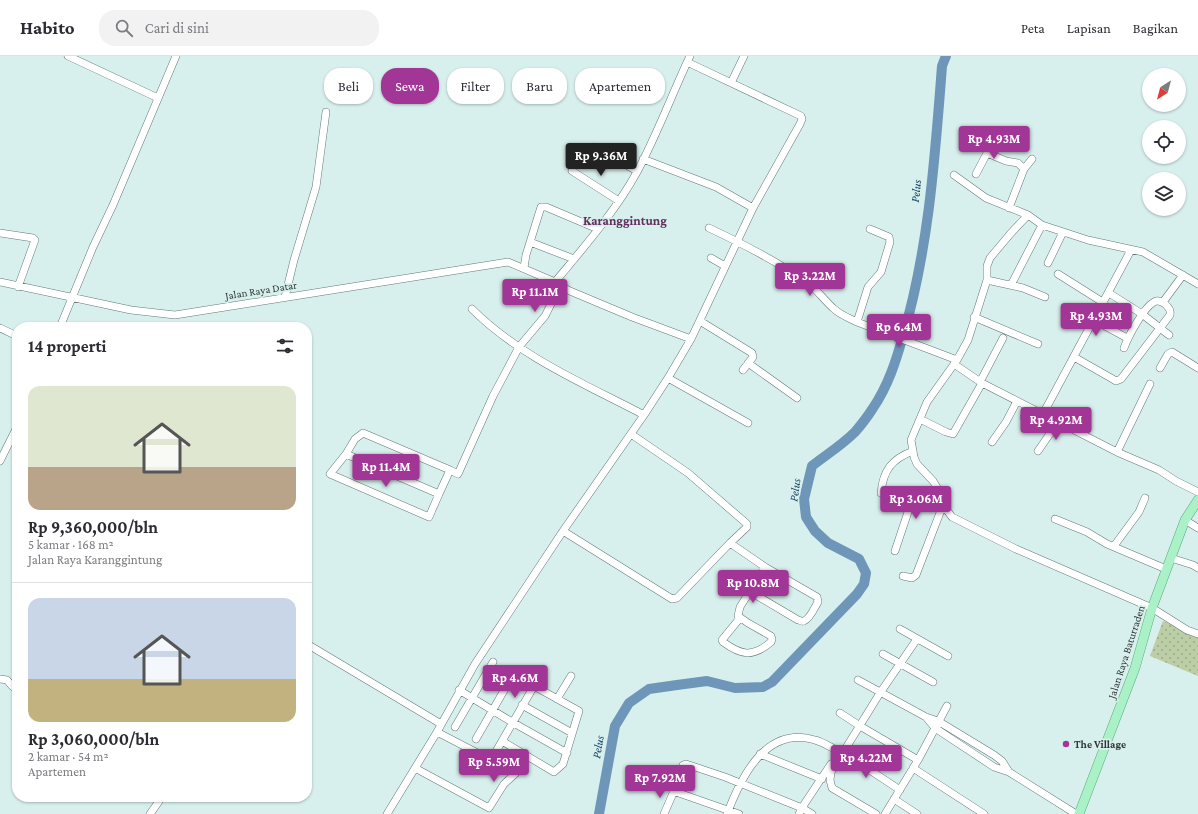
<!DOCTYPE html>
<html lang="id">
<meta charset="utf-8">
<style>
:root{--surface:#fff;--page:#f2f2f3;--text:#2b2b33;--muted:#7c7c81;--line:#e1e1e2;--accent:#a23696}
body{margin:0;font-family:"Crimson Pro",serif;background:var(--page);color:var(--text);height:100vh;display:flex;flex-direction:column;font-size:15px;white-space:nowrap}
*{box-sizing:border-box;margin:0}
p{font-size:13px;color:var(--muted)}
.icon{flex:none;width:22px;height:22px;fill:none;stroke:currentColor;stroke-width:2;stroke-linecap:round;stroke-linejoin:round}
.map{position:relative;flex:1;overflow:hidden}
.sheet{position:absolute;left:12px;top:266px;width:300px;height:480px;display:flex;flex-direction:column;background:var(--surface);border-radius:16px;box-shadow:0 1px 3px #0004}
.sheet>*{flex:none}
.guide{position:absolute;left:324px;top:12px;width:380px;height:36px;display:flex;gap:8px}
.needle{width:26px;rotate:216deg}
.controls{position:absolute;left:1142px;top:12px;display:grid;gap:8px}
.controls a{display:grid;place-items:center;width:44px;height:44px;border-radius:50%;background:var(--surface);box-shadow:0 1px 3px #0004;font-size:20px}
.price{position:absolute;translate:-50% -34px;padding:0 9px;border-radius:4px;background:var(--accent);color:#fff;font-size:13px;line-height:26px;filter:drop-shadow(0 1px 2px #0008)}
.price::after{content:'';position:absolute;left:50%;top:24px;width:12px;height:9px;margin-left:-6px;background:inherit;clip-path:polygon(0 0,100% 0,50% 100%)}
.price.selected{background:#222;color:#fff}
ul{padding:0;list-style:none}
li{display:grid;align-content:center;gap:8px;height:212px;padding:0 16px}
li+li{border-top:1px solid var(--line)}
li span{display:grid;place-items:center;height:124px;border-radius:12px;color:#555}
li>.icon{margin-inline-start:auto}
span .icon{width:72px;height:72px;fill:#fffc;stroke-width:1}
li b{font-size:17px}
h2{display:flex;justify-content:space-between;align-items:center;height:48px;padding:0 16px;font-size:17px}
.pill{padding:0 14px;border-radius:16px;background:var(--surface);box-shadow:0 1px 3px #0004;font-size:14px;line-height:36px}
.pill.selected{background:var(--accent);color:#fff}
header{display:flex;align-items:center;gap:24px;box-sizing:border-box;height:56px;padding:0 20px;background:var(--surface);border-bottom:1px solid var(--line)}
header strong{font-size:19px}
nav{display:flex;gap:22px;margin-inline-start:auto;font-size:14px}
.search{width:280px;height:36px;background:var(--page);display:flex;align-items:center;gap:10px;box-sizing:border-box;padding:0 14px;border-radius:16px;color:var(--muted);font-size:15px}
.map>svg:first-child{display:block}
.park{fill:url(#park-dots)}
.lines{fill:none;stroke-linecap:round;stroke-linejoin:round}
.river{stroke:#6e96b9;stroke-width:10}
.minor-casing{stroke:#647976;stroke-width:8}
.major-casing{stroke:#59aa7d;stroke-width:10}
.minor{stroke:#fff;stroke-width:7}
.major{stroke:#aaf1c8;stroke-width:9}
.poi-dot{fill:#a23696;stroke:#d8f0ed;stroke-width:1.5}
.labels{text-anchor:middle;stroke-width:3.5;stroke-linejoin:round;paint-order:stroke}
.street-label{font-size:11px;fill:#2d3735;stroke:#d8f0ed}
.poi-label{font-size:11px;font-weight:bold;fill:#2d3735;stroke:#d8f0ed;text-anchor:start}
.water-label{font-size:12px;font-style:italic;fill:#114164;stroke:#d8f0ed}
.quarter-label{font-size:13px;font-weight:bold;fill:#632e5c;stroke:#d8f0ed}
</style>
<header>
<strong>Habito</strong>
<div class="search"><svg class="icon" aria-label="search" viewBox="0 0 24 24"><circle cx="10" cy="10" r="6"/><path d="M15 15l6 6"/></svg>Cari di sini</div>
<nav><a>Peta</a><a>Lapisan</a><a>Bagikan</a></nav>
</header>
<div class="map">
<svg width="1198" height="758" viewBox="0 0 1198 758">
<defs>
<pattern id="park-dots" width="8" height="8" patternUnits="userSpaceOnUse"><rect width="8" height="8" fill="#bccea5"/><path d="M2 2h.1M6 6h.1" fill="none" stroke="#99a887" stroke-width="1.8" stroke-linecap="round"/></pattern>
</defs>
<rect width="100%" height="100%" fill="#d8f0ed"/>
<path class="park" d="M 1163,565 L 1198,580 L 1198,620 L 1150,600 Z"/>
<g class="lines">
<path class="river" d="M 599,758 L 615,670 L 629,647 L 649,633 L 677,629 L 707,625 L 735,632 L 763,631 L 772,626 L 857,538 L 864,528 L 866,517 L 859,503 L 828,487 L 815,475 L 806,461 L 804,443 L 812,410 C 826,399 842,389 855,376 C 861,369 868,360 873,352 C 888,330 896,305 903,280 C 929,192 935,100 942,10 L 946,0"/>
<defs>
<path id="minor" d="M 68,0 L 158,42
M 731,27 L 744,0
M 594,91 L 637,115
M 987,97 L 1006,105 L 1018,107 L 1024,113
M 643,103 L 716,131 L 753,152
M 572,115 L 619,145
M 976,118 L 995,82
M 954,119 L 986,142 L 1028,159 L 1042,169 L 1088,184 L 1143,196 L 1198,228
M 1009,152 L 1024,113 L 1032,103
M 1028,159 L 1011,177 L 990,202 L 987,210 L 987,224 L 968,284 L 957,304 L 927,346 L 911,384 L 914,401 L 917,408 L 933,425 L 938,433 L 943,449 L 952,461 L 1016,493 L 1152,552 L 1187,574 L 1198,578
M 709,172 C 741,187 775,204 805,225 C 816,232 823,243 833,252 C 840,259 849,262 857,266 L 957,304
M 0,177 L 33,182 L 35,184 L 18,231
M 530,186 L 574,203
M 711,202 L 725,210
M 1048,207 L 1063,176
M 524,212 L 526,199 L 541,151 L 546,151 L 598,173
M 1058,218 L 1104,247
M 987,224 L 1023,232 L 1045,241
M 0,226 L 131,254 L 175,259 L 508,206 L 555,226 C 584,191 615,156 637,116 C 657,79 672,38 690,0
M 557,228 L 570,235 L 632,261 L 691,283
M 1011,229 L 1042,169
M 1109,237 L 1142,258 L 1169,279
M 285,241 L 294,204 L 316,131 L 326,56
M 1163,246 L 1183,219
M 472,253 C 520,301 585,328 644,359
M 974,261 L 1038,288
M 1094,264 L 1127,282
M 700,265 L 752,297 L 753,301 L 743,314
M 857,266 L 868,231 L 881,216 L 890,186 L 889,181 L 870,173
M 60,271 L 93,191 L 113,149 L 176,0
M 0,272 L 17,280
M 1074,301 L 1111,322 L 1116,325 L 1121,323 L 1170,259 C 1171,254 1169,252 1165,248 C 1162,246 1158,243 1154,246 C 1143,252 1128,281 1124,292
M 748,307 L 797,342
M 954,308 L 982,327 L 1117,396 L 1159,414 L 1176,425 L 1198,436
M 1160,312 L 1168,298 L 1172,296 L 1198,312
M 668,322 L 748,367
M 980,326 L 1003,282
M 1043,358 L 1131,194
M 1024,361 L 1029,351
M 920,363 L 946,376 L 953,378 L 982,327
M 631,378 L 688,417 L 746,467 L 747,468 L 747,471 L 730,487 L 765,511 L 817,541 L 818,546 C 815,551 810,563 804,565 C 802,566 800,564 798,564 L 749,535
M 992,386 L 1006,366 L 1017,345
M 1038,395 L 1058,366
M 1117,396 L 1150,328
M 346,398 L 330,418 L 429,461 L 439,438
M 0,405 L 17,371
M 450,414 L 439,438 L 346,398 L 355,383 L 363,377 L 450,414 L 458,418 L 493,340 L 519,291 L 545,260 L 560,230
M 881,437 C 883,414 892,403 913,395
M 1055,463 L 1087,476 L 1107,488 L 1166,513
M 1185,464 L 1198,472
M 563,475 L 672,543 L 677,542 L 730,487
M 1114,490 L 1139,456 L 1145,442
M 895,495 L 910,450 L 914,446 L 938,433
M 1171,502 L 1193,509 L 1198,512
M 903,520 L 912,522 L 916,519 L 943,449
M 740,562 L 722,584 L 723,586 C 741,599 752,602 771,586 L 772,583 L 771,580 L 748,567 L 738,560 L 740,551 L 765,511
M 900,573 L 948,600
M 307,588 L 441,668
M 883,598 L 933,626
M 0,623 L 7,624 L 12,630 L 17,634
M 858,624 L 926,661 L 938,665 L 994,699 L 1002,705 L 1009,716
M 459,634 L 512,666 L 567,697
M 557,643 L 571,620
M 522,649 L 572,677
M 840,657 L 860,670 L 918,704
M 926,661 L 935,672 L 994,711 L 1009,716 L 1076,758
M 455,671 L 493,606
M 476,683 L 514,617
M 844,697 L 900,734
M 760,698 L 822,723
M 491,704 L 534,630 L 579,655 L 563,708 L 554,716 L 502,685
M 415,712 L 489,752 L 504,728 L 516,717 L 437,676
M 913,712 L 984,758
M 894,743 L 917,758
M 150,758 L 162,741
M 387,758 L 437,676 L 475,608 L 563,475 L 644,359 L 668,322 L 691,283 L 753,152 L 800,68 L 802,63 L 801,60 L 687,6
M 664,758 L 674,735
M 727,758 C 741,721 766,669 815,684 C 823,686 832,692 840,696
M 739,758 L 673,735 L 683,709 L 686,708 L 725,721 L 802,752 L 812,758
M 799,758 L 805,747 L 831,708
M 876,758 L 832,732 L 830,724 L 831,716 L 880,637 L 917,583
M 885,758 L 918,704 L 947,650"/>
<path id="major" d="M 1079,758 L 1135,612 L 1152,552 L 1185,464 L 1198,444"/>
</defs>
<use href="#minor" class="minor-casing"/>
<use href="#major" class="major-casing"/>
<use href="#minor" class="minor"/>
<use href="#major" class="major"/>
</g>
<circle class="poi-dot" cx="1066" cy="688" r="4"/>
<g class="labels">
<g class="street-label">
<text transform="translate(261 234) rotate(-9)" y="4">Jalan Raya Datar</text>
<text transform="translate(1126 596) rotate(-72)" y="4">Jalan Raya Baturraden</text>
</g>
<g class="poi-label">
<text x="1074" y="692">The Village</text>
</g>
<g class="water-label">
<text transform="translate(916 135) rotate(-84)" y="4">Pelus</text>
<text transform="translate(795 434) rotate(-82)" y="4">Pelus</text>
<text transform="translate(598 691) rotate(-80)" y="4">Pelus</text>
</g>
<g class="quarter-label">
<text x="625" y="169">Karanggintung</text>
</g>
</g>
</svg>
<div class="controls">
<a><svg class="needle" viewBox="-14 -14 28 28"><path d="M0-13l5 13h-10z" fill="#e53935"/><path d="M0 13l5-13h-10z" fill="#7c7c81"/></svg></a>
<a><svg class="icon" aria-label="locate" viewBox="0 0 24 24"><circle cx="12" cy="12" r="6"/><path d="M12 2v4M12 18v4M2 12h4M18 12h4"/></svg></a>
<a><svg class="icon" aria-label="layers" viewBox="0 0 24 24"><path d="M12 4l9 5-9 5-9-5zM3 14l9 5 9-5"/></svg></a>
</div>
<b class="price" style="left:994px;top:104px">Rp 4.93M</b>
<b class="price selected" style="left:601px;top:121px">Rp 9.36M</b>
<b class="price" style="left:810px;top:241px">Rp 3.22M</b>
<b class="price" style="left:535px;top:257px">Rp 11.1M</b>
<b class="price" style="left:1096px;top:281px">Rp 4.93M</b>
<b class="price" style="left:899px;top:292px">Rp 6.4M</b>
<b class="price" style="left:1056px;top:385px">Rp 4.92M</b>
<b class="price" style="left:386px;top:432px">Rp 11.4M</b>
<b class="price" style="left:916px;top:464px">Rp 3.06M</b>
<b class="price" style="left:753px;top:548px">Rp 10.8M</b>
<b class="price" style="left:515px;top:643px">Rp 4.6M</b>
<b class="price" style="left:866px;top:723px">Rp 4.22M</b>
<b class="price" style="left:494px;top:727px">Rp 5.59M</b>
<b class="price" style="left:660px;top:743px">Rp 7.92M</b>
<div class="guide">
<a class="pill">Beli</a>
<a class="pill selected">Sewa</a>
<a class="pill">Filter</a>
<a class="pill">Baru</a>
<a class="pill">Apartemen</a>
</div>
<section class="sheet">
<h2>14 properti<svg class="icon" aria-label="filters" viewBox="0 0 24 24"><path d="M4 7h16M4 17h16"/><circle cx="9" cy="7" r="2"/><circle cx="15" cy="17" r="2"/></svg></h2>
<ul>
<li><span style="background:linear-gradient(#dfe7d0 65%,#b9a48a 0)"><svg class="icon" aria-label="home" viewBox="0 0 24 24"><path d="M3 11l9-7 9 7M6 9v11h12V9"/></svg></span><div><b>Rp 9,360,000/bln</b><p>5 kamar · 168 m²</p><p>Jalan Raya Karanggintung</p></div></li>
<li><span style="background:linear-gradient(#c9d6e8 65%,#c2b280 0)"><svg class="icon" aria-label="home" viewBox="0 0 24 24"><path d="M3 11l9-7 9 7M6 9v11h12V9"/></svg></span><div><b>Rp 3,060,000/bln</b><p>2 kamar · 54 m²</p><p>Apartemen</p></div></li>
</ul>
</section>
</div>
